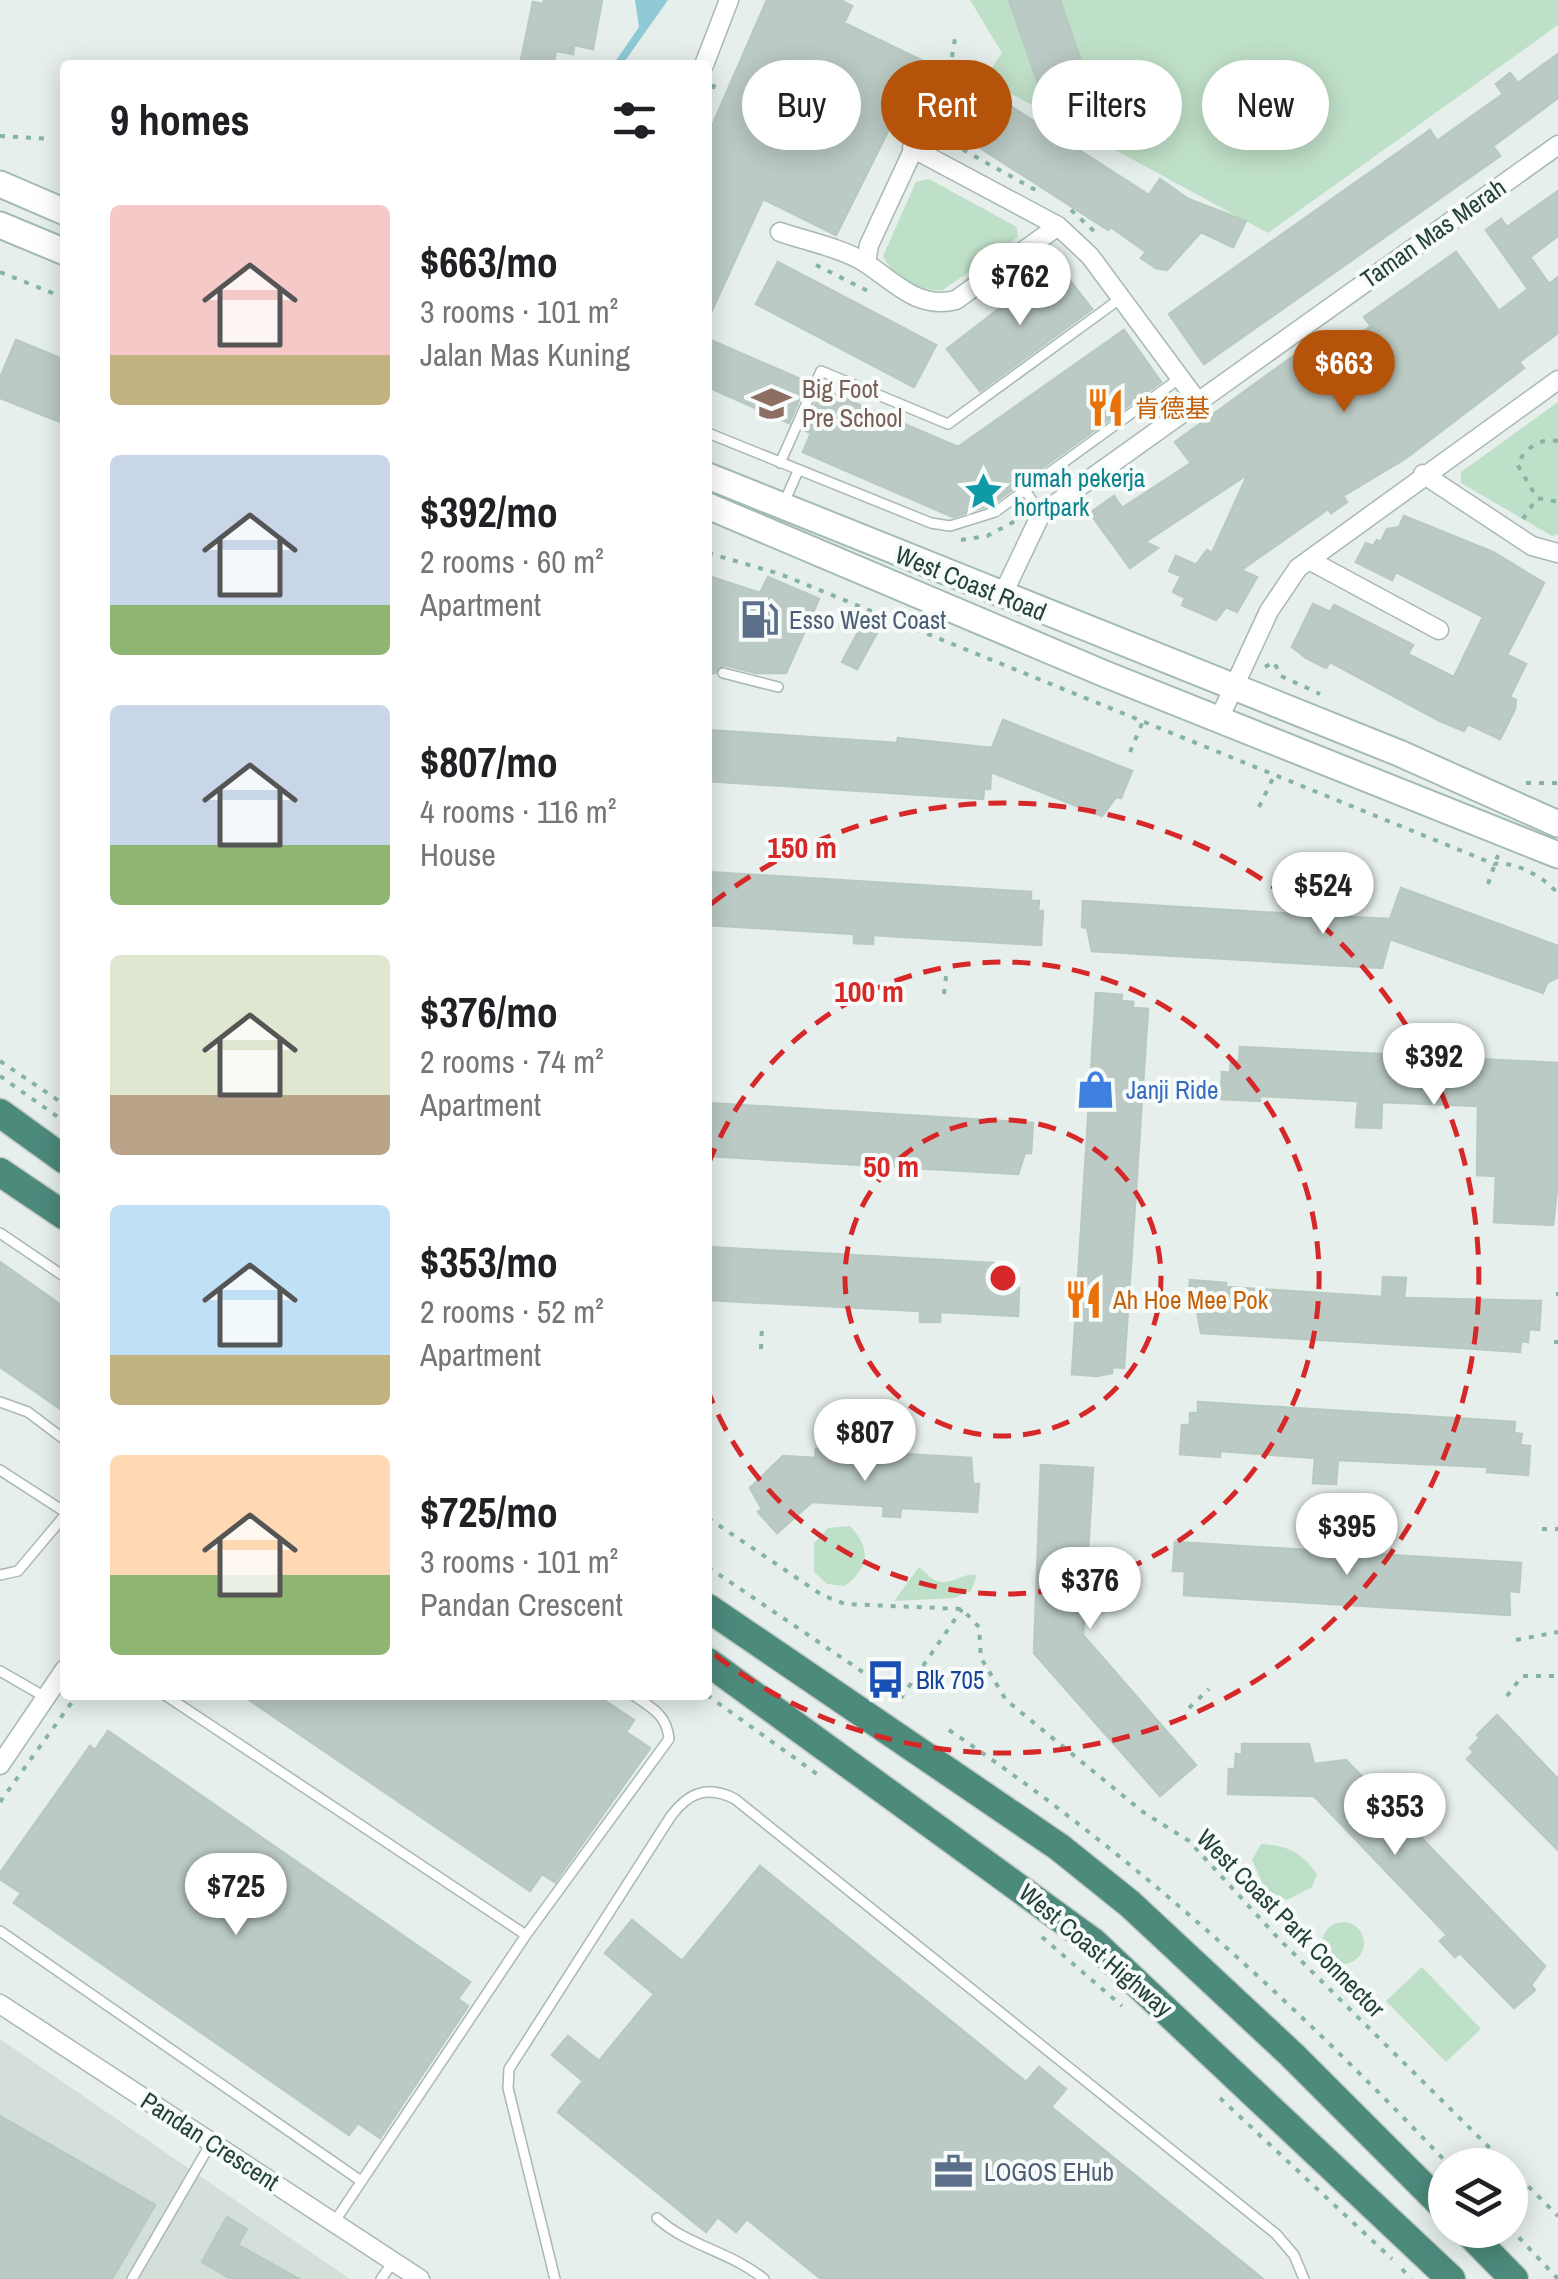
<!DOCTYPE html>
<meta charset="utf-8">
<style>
:root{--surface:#fff;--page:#f2f2f2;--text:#202124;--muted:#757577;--accent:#b45309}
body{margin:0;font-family:"Archivo Narrow","Noto Sans SC",sans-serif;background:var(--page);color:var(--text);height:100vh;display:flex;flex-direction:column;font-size:38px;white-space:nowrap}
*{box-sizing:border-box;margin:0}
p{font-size:32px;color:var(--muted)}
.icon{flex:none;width:55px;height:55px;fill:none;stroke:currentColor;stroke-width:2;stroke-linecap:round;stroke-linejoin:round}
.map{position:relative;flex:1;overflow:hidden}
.sheet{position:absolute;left:60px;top:60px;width:652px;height:1640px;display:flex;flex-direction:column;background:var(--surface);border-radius:10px;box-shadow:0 5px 25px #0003}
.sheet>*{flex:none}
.guide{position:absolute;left:742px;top:60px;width:665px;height:90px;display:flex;gap:20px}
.controls{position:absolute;left:1428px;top:2148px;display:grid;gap:20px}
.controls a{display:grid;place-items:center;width:100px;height:100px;border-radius:50%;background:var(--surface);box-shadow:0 5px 25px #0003;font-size:50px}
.price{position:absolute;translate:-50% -85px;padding:0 22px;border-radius:35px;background:#fff;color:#222;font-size:32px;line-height:65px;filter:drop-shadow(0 2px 5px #0008)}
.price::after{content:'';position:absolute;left:50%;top:60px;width:30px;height:22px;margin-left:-15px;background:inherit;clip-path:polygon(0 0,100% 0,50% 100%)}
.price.active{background:var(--accent);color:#fff}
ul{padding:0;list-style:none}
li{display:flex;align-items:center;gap:30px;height:250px;padding:0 50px}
li span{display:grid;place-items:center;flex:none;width:280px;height:200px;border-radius:10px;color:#555}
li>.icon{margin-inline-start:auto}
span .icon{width:120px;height:120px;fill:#fffc;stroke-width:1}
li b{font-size:42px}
h2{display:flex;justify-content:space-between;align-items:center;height:120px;padding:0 50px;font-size:42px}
.tag{padding:0 35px;border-radius:45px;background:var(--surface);box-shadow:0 5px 25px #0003;font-size:35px;line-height:90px}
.tag.active{background:var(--accent);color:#fff}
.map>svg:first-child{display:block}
.built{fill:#d4dfda}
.green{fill:#bfe0c8}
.water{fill:#8ec9d4}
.building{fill:#bbcac4;stroke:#b8c9c2;stroke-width:2.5}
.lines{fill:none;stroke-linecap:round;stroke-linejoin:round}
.service-casing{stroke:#a8b8b2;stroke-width:12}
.minor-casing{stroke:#a8b8b2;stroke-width:21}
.secondary-casing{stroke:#a4bbb3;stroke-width:29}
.trunk-casing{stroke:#c2cac8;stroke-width:31}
.path{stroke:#86b3a5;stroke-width:4;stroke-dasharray:5 8;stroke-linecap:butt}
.service{stroke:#fff;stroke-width:9}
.minor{stroke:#fff;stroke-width:18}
.secondary{stroke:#fff;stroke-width:25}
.trunk{stroke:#4c8a7c;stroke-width:28}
.ring{fill:none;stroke:#d62828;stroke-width:5;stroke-dasharray:18 12}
.labels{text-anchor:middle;stroke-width:8;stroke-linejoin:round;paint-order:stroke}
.street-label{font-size:25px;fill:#24423a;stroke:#f7fbf9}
.education-label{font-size:25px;fill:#785e54;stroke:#f7fbf9;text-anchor:start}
.food-label{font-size:25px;fill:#c56008;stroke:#f7fbf9;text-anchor:start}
.culture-label{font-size:25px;fill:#0d838f;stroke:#f7fbf9;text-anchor:start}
.service-label{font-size:25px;fill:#4e5e75;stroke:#f7fbf9;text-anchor:start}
.shop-label{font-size:25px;fill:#366cbe;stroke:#f7fbf9;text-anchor:start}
.transit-label{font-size:25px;fill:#164399;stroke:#f7fbf9;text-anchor:start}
.centre{fill:#d62828;stroke:#f7fbf9;stroke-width:5}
.ring-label{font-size:30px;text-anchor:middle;font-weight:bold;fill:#d62828;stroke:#f7fbf9;stroke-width:8;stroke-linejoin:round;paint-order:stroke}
</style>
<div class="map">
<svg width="1558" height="2279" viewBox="0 0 1558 2279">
<rect width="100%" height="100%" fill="#e6efeb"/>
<path class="built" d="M 0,2039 L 350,2279 L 0,2279 Z"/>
<path class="green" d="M 970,0 L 1558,0 L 1558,25 L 1268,233 L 984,79 L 1002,53 Z
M 929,179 L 1017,227 L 1018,237 L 943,290 C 921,293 892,276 883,256 L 916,182 Z
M 1558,402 L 1558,534 L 1552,536 L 1461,483 L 1461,472 Z
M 850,1526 C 872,1549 869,1568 845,1586 L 827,1584 L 814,1572 L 814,1543 L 828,1528 Z
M 919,1567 C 924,1570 928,1576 933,1579 C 949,1589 963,1571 977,1575 L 971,1591 L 954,1598 L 894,1601 Z
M 1261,1844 C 1287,1845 1302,1852 1317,1874 L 1312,1887 L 1287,1900 L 1265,1889 L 1252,1860 Z
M1322 1943a21 21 0 1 1 42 0a21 21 0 1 1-42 0Z
M 1422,1967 L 1481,2029 L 1446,2062 L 1386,2001 Z"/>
<path class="water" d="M 635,0 L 668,0 L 622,65 L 613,65 L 639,27 Z"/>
<path class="building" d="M 544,0 L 602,0 L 593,49 L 574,45 L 573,54 L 556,51 L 553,65 L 520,65 L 533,2 L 543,4 Z
M 767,0 L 840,0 L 852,6 L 844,23 L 923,61 L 836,235 L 763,199 L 708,319 L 708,135 Z
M 1009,0 L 1060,0 L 1083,67 L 1038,83 Z
M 1558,54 L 1558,98 L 1493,146 L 1500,156 L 1204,364 L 1169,314 L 1430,130 L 1437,141 L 1503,94 L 1496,84 L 1510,73 L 1518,83 Z
M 968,79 L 1149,195 L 1160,179 L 1188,199 L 1246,221 L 1233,247 L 1201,232 L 1167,270 L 1156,268 L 1141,258 L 1146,252 L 1111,227 L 1108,230 L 940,122 Z
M 1558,191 L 1558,236 L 1530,257 L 1549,284 L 1558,277 L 1558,333 L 1519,362 L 1524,368 L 1406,458 L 1343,496 L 1347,502 L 1331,513 L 1328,509 L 1241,570 L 1257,577 L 1237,612 L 1226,607 L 1216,620 L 1182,605 L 1185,598 L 1173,592 L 1181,576 L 1169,571 L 1176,556 L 1196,565 L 1207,550 L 1212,553 L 1248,474 L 1145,542 L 1158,548 L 1130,568 L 1090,513 L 1114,496 L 1122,508 L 1191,463 L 1175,442 L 1310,344 L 1322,361 L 1371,326 L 1364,317 L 1456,252 L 1499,311 L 1528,289 L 1486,230 L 1501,219 L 1507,227 Z
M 778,262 L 936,345 L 914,387 L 756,304 Z
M 1057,264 L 1092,309 L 980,391 L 947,349 Z
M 1124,330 L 1161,382 L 991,505 L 953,517 L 803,452 L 811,433 L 804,430 L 822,389 L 958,447 Z
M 708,339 L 807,382 L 789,423 L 708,387 Z
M 16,340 L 65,360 L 65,424 L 0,398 L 0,378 Z
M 1404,516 L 1493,552 L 1544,583 L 1507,655 L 1526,664 L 1510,697 L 1516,700 L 1515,709 L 1500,739 L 1468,724 L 1464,731 L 1440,721 L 1330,662 L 1326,668 L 1306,658 L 1292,647 L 1313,604 L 1330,612 L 1334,605 L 1413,645 L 1408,654 L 1454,677 L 1483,617 L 1396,572 L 1392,580 L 1356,562 L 1366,543 L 1373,546 L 1377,540 L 1381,542 L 1387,529 L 1399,527 Z
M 708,576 L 760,593 L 768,577 L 819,599 L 786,673 L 756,673 L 724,665 L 715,673 L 708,673 Z
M 862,625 L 877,633 L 857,669 L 842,662 Z
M 1003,720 L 1132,771 L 1121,798 L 1116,797 L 1102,816 L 991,772 L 990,789 L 984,789 L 983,799 L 708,781 L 708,730 L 897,743 L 898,738 L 992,748 Z
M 708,872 L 1031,892 L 1031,901 L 1039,901 L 1038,911 L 1043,911 L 1041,945 L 873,935 L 873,944 L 854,943 L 854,934 L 708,925 Z
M 1401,888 L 1558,946 L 1558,977 L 1547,983 L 1543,993 L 1390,939 L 1382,968 L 1092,951 L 1087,928 L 1082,927 L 1083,901 L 1293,914 L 1294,907 L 1312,908 L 1312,915 L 1390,919 Z
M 1096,993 L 1122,995 L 1121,1001 L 1133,1002 L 1133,1008 L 1148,1009 L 1124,1368 L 1112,1367 L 1112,1373 L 1097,1376 L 1072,1374 Z
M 1240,1047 L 1558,1063 L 1558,1179 L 1553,1225 L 1494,1222 L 1496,1176 L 1477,1175 L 1478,1106 L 1382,1102 L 1381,1128 L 1356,1127 L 1358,1101 L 1260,1096 L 1260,1101 L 1221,1099 L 1222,1072 L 1230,1073 L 1231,1061 L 1239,1062 Z
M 708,1103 L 1033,1123 L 1031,1153 L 1025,1153 L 1018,1174 L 708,1156 Z
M 708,1247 L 1010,1264 L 1013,1288 L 1019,1288 L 1018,1316 L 940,1312 L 940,1322 L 920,1322 L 920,1311 L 708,1300 Z
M 0,1262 L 65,1308 L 65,1412 L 0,1367 Z
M 1383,1277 L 1406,1278 L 1404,1298 L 1541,1301 L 1539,1330 L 1529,1329 L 1528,1342 L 1521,1341 L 1520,1352 L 1462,1348 L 1201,1333 L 1197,1310 L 1187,1309 L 1190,1280 L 1226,1283 L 1226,1287 L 1382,1297 Z
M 1198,1402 L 1515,1422 L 1514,1433 L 1522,1434 L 1520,1445 L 1530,1446 L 1528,1475 L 1487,1472 L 1488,1467 L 1338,1460 L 1336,1484 L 1313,1483 L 1315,1458 L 1220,1451 L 1220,1457 L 1180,1454 L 1182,1425 L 1190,1425 L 1190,1413 L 1198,1413 Z
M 816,1449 L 971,1458 L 973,1484 L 979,1484 L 977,1512 L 901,1508 L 900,1517 L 883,1516 L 884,1506 L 812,1502 L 777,1533 L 758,1512 L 762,1509 L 750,1488 L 783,1456 L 815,1458 Z
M 1041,1465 L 1093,1468 L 1083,1635 L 1196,1765 L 1160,1796 L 1034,1653 Z
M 1175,1542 L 1521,1563 L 1519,1592 L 1509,1591 L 1510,1615 L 1184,1595 L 1185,1571 L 1173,1571 Z
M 242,1695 L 596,1695 L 634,1720 L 626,1732 L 650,1748 L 555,1882 L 542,1874 L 530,1891 Z
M 1497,1715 L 1558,1779 L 1558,1850 L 1467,1759 L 1474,1752 L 1470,1748 L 1480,1738 L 1477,1735 Z
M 108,1731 L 470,1982 L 458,1999 L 468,2006 L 380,2138 L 358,2123 L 349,2135 L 14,1903 L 21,1893 L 0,1879 L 0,1873 L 90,1746 L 95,1750 Z
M 1242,1744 L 1309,1744 L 1314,1764 L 1346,1760 L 1545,1966 L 1531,1985 L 1535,1990 L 1514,2008 L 1460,1953 L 1455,1957 L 1440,1941 L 1447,1935 L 1314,1796 L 1228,1794 L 1229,1769 L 1235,1769 L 1236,1754 L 1242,1755 Z
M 760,1866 L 1026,2082 L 1039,2067 L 1066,2089 L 1051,2107 L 1263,2279 L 821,2279 L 747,2219 L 736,2232 L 718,2217 L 706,2232 L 558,2112 L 583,2081 L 552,2055 L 568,2036 L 599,2061 L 654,1994 L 605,1953 L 632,1920 L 682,1961 Z
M 0,2116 L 155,2205 L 112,2279 L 0,2279 Z
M 227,2217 L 247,2229 L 238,2245 L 299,2279 L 231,2279 L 202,2262 Z"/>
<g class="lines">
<defs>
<path id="service" d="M 708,433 L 931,523 L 950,526 L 995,512 L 1180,378
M 780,463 L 821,371 L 948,424 L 1121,298
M 1025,490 L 1041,514
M 783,505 L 798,471
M 723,673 L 778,687
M 0,1233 L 65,1277
M 0,1402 L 28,1412 L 65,1440
M 0,1470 L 65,1512
M 0,1575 L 18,1571 L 65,1515
M 0,1671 L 45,1697
M 165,1695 L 526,1935
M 0,1931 L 361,2181
M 657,2218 C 689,2247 730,2251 764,2279
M 335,2221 L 526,1935 L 669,1739 C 667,1715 652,1708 633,1695
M 132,2279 L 211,2143
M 381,2279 L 394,2261
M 555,2279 L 508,2088 L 509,2069 L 671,1816 C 689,1792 708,1785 735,1799 L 1276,2234 L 1294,2255 L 1304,2279"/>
<path id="minor" d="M 704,65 L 729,0
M 912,148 L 1058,226 L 1090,256 L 1198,402
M 780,232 C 806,241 841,248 864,262 C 894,281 917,310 956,300 L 1058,226
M 866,263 L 869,245 L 949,73
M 1423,474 L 1532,546 L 1558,553
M 1309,560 L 1439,630
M 1002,596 L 1041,514 L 1558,145
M 1219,719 L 1269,611 L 1298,568 L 1558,380
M 0,1765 L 65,1669
M 0,2004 L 420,2279"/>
<path id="secondary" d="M 0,184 L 65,212
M 0,225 L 65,252
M 708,476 L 1399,753 L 1558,824
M 708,506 L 1105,674 L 1558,855"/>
<path id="trunk" d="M 0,1113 L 65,1160
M 0,1172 L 65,1216
M 708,1608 L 1059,1847 L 1130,1904 L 1292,2055 L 1445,2208
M 708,1662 L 1093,1942 L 1451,2279
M 1466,2230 L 1514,2279"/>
</defs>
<use href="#service" class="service-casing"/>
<use href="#minor" class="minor-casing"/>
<use href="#secondary" class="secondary-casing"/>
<use href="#trunk" class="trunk-casing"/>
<path class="path" d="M 952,57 L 956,32
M 708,101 L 717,78
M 0,136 L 51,139
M 940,137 L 1041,193
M 1071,210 L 1097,234
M 816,265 L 870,292
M 0,272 L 65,298
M 1558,441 C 1538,438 1527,448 1517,464 L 1537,498 L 1558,502
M 1523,519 L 1537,498
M 961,540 L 987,536 L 1017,520
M 708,553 L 780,574 L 1494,864 C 1514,860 1546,878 1558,894
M 1265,667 L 1274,662 L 1281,676 L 1320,694
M 1130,752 L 1143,721
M 1526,783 L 1558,783
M 1259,807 L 1274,776
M 1488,884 L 1498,855
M 944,994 L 946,976
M 0,1061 L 65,1105
M 0,1076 L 65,1122
M 1556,1294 L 1558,1294
M 1554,1342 L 1558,1342
M 761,1349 L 762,1327
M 708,1518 L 822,1595 L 845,1604 L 962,1609 L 979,1627 L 981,1658 L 1006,1700 L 1143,1812 L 1189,1841 L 1278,1938 L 1507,2165
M 1542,1529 L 1558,1529
M 708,1567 L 876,1681 L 869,1690
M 1516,1640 L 1558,1632
M 707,1695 L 821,1777
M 1507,1696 L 1522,1676 L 1558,1676
M 901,1698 L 962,1609
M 1189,1708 L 1209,1689
M 949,1730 C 1134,1855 1296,2004 1449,2165
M 0,1802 L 77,1695
M 1042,1937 L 1122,2006
M 1220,2098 L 1392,2259
M 1510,2168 L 1558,2216
M 1510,2228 L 1558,2279
M 1402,2269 L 1411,2279"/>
<use href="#service" class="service"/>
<use href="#minor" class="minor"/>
<use href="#secondary" class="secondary"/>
<use href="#trunk" class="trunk"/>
</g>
<g class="ring">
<circle cx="1003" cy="1278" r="158"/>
<path d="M708 1165A316 316 0 1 1 708 1391"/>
<path d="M711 904A475 475 0 1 1 711 1652"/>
</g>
<defs>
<symbol id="school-bare" viewBox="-9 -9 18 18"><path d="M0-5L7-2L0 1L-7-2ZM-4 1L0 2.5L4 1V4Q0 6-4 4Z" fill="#8d6e63" stroke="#f7fbf9" stroke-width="2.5" paint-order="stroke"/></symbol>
<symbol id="restaurant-bare" viewBox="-9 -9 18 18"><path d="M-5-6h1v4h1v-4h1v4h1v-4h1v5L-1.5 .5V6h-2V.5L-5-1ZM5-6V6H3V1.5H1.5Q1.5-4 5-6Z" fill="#e8710a" stroke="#f7fbf9" stroke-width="2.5" paint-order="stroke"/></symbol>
<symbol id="sight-bare" viewBox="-9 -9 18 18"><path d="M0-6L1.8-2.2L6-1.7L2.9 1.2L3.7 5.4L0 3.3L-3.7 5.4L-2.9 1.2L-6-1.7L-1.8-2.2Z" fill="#0f9aa8" stroke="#f7fbf9" stroke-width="2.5" paint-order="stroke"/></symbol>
<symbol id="fuel-bare" viewBox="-9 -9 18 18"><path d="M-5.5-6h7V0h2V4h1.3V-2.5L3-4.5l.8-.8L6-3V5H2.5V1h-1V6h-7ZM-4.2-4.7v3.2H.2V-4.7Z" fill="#5c6f8a" stroke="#f7fbf9" stroke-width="2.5" paint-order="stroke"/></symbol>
<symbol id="shop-bare" viewBox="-9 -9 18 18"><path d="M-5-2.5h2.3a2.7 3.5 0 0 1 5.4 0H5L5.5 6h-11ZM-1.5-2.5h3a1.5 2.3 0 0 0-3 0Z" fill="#3f7fe0" stroke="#f7fbf9" stroke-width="2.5" paint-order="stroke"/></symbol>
<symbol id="bus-bare" viewBox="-9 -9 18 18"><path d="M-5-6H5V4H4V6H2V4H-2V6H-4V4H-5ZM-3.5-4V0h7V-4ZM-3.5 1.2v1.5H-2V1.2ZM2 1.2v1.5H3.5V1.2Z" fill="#1a4fb4" stroke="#f7fbf9" stroke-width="2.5" paint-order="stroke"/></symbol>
<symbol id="office-bare" viewBox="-9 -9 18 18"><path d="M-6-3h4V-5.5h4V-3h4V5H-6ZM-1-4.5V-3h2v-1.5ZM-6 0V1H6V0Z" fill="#5c6f8a" stroke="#f7fbf9" stroke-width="2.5" paint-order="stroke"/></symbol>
</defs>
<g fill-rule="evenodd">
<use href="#school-bare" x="744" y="376" width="55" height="55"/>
<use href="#restaurant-bare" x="1078" y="380" width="55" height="55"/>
<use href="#sight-bare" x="956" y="464" width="55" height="55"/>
<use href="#fuel-bare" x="732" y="592" width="55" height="55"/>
<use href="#shop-bare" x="1068" y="1062" width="55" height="55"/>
<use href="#restaurant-bare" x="1056" y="1272" width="55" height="55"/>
<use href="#bus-bare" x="858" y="1652" width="55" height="55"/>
<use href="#office-bare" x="926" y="2144" width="55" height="55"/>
</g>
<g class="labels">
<g class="street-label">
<text transform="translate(1433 233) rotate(-35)" y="9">Taman Mas Merah</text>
<text transform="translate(971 583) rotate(22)" y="9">West Coast Road</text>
<text transform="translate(1291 1923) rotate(45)" y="9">West Coast Park Connector</text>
<text transform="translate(1096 1950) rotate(40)" y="9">West Coast Highway</text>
<text transform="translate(210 2141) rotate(33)" y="9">Pandan Crescent</text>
</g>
<g class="education-label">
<text x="802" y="398">Big Foot<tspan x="802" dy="29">Pre School</tspan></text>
</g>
<g class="food-label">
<text x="1135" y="417">肯德基</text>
<text x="1113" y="1309">Ah Hoe Mee Pok</text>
</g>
<g class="culture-label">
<text x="1014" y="487">rumah pekerja<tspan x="1014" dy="29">hortpark</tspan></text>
</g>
<g class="service-label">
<text x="789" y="629">Esso West Coast</text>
<text x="984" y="2181">LOGOS EHub</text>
</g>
<g class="shop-label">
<text x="1126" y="1099">Janji Ride</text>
</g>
<g class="transit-label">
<text x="916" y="1689">Blk 705</text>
</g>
</g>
<circle cx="1003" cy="1278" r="15" class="centre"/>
<g class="ring-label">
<text x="802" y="858">150 m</text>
<text x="869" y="1002">100 m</text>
<text x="891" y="1177">50 m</text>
</g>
</svg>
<div class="controls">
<a><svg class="icon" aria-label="layers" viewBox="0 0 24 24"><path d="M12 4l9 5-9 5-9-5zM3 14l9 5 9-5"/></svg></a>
</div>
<b class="price" style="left:1020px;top:328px">$762</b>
<b class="price active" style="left:1344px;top:415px">$663</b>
<b class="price" style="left:1323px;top:937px">$524</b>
<b class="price" style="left:1434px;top:1108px">$392</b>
<b class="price" style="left:865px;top:1484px">$807</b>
<b class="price" style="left:1347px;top:1578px">$395</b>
<b class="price" style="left:1090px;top:1632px">$376</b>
<b class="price" style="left:1395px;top:1858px">$353</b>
<b class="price" style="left:236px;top:1938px">$725</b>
<div class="guide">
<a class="tag">Buy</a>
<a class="tag active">Rent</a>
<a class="tag">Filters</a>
<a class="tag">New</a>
</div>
<section class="sheet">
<h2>9 homes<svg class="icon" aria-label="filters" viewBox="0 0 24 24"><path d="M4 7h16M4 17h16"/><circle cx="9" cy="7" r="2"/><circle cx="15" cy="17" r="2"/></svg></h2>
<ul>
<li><span style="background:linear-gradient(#f6c9c9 75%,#c2b280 0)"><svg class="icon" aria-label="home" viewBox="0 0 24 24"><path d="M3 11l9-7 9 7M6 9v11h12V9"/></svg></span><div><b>$663/mo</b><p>3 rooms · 101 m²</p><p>Jalan Mas Kuning</p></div></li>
<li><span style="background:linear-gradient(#c9d6e8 75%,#8fb573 0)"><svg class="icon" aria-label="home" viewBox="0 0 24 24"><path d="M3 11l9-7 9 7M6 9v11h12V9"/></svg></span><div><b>$392/mo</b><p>2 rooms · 60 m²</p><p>Apartment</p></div></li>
<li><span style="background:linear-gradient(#c9d6e8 70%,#8fb573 0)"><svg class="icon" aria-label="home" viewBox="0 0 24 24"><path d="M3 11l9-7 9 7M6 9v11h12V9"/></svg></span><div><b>$807/mo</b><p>4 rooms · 116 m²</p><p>House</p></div></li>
<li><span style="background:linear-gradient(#dfe7d0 70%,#b9a48a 0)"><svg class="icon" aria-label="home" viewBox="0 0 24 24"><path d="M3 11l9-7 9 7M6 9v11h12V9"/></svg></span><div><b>$376/mo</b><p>2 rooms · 74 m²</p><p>Apartment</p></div></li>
<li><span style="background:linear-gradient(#bfe0f5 75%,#c2b280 0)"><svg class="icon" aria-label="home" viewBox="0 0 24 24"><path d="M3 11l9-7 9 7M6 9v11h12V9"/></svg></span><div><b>$353/mo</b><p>2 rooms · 52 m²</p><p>Apartment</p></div></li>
<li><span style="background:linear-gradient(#ffd9b3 60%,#8fb573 0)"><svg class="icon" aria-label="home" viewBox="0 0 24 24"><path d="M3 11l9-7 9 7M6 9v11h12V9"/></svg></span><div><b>$725/mo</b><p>3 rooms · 101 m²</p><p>Pandan Crescent</p></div></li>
</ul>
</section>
</div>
